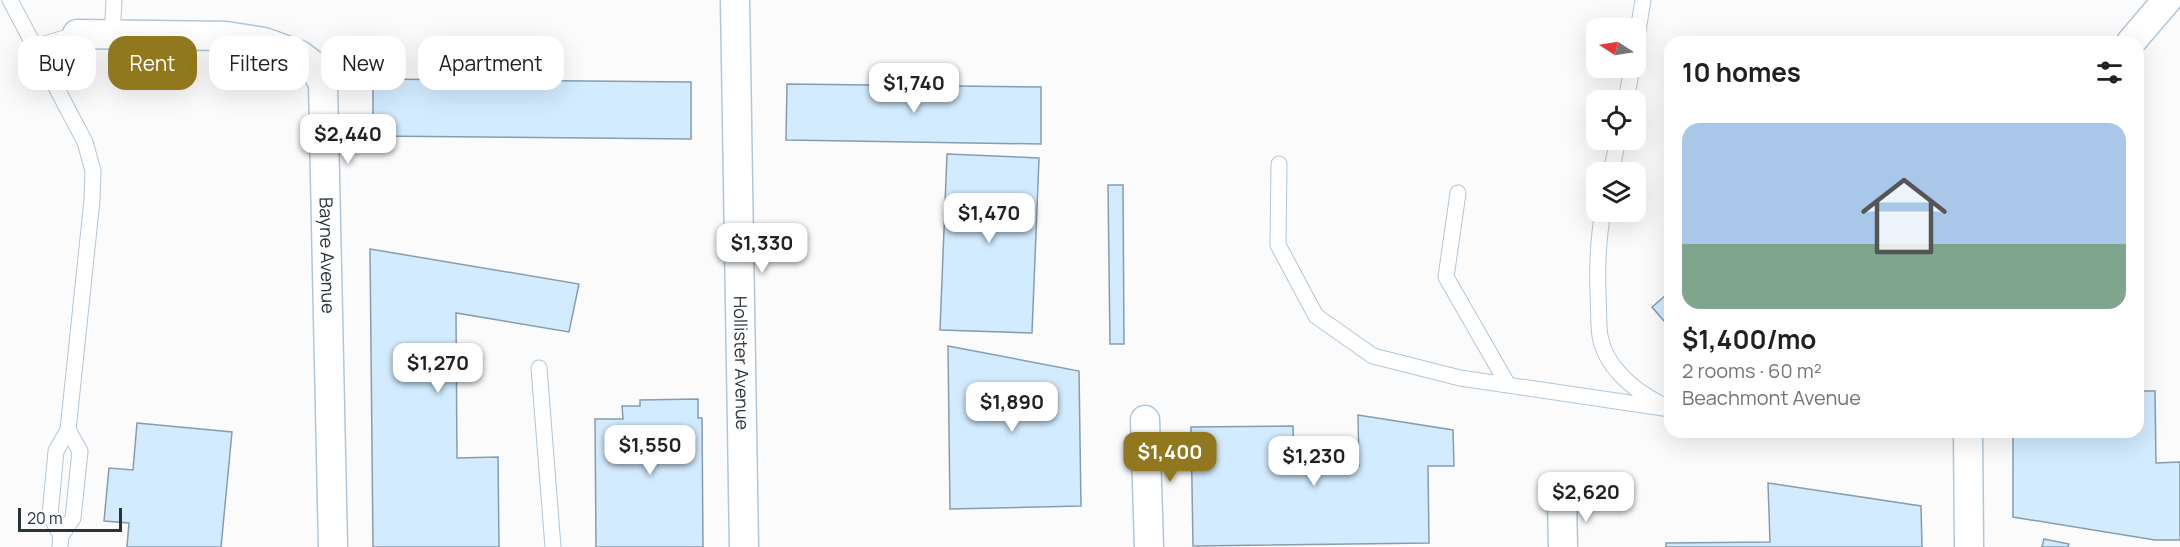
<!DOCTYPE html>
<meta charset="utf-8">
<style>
:root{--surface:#fff;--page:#f2f2f2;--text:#202124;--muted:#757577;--accent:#91771d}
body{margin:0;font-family:Manrope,sans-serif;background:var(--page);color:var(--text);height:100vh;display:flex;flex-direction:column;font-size:22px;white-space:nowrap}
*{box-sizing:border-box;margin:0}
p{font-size:20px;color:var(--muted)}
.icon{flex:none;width:33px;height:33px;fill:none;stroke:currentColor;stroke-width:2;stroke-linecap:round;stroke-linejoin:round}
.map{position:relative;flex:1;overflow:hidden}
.side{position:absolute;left:1664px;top:36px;width:480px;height:402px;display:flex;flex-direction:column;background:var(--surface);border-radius:18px;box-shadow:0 6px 24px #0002}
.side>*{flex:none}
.top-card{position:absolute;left:18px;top:36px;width:570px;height:54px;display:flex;gap:12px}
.needle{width:39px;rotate:282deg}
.tools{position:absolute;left:1586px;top:18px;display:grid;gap:12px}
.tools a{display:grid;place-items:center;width:60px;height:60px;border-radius:12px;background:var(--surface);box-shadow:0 6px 24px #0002;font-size:30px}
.scale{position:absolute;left:18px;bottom:15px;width:104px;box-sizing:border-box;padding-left:6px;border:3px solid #29333a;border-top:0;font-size:16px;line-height:21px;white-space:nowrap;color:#29333a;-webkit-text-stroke:4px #fbfbfb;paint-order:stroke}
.price{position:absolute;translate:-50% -51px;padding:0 14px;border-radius:12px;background:#fff;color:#222;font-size:20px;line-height:39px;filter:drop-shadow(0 2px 3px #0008)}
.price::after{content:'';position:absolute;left:50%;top:36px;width:18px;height:14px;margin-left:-9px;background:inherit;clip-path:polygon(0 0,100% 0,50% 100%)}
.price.on{background:var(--accent);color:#fff}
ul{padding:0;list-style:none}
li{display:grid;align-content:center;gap:12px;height:318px;padding:0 18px}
li span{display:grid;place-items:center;height:186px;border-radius:18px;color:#555}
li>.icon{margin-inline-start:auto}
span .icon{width:108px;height:108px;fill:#fffc;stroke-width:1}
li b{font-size:26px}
h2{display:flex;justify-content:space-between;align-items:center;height:72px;padding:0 18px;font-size:26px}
.pill{padding:0 21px;border-radius:18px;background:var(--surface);box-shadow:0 6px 24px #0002;font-size:21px;line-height:54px}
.pill.on{background:var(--accent);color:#fff}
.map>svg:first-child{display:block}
.building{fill:#d2ebfe;stroke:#869daf;stroke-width:1.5}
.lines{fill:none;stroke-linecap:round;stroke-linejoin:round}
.service-casing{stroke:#afc7da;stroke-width:17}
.minor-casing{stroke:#afc7da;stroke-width:31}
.service{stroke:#fff;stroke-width:15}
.minor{stroke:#fff;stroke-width:28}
.labels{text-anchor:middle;stroke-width:6;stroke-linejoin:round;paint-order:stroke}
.street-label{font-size:18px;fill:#29333a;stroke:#fbfbfb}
</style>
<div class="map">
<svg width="2180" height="547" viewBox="0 0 2180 547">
<rect width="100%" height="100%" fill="#fbfbfb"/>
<path class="building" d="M 373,79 L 691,82 L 691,139 L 373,136 Z
M 787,84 L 1041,87 L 1041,144 L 786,140 Z
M 947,154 L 1039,158 L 1032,333 L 940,330 Z
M 1108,185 L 1123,185 L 1124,344 L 1110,344 Z
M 370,249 L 579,284 L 569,332 L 456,313 L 457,458 L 498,457 L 499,547 L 373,547 Z
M 1666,295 L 1670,299 L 1670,328 L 1652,307 Z
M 948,346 L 1079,371 L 1081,506 L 950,509 Z
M 2138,391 L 2155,391 L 2156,463 L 2180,462 L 2180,540 L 2155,540 L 2013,517 L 2013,432 L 2138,432 Z
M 698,399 L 698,418 L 702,418 L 703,547 L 596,547 L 595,419 L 623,419 L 622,406 L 640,406 L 640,400 Z
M 1358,415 L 1453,430 L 1454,466 L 1428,466 L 1429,543 L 1193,546 L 1191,427 L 1293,426 L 1294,467 L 1359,466 Z
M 137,423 L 232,432 L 221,547 L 127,547 L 129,523 L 104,521 L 109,468 L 133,470 Z
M 1768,483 L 1921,506 L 1922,547 L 1666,547 L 1666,543 L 1770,542 Z
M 2044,539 L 2069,544 L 2068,547 L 2042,547 Z"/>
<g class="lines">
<defs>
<path id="service" d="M 10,0 L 85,142 L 93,171 L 92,200 L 68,430 L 56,451 L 50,515 L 61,536
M 112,35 L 114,0
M 35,47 L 77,34
M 1635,49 L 1643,0
M 1626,100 L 1632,68
M 1279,164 L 1278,245 L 1316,316 L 1373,356 L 1460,378 L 1670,409
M 1611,172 L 1618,140
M 1458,193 L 1446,277 L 1508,385
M 1603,212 C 1598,239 1597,266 1598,294 C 1599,308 1598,323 1600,336 C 1605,366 1633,390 1659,403
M 539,368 L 553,547
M 60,547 L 61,536 L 73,518 L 80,451 L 68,430"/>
<g id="minor">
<path id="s1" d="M 735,0 L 744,547"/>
<path id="s2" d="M 77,34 L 226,36 L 264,42 L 300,55 L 313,65 L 323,84 L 333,547"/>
<path d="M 2131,42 L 2167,0"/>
<path d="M 1145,420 L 1149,547"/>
<path d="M 1968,432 L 1969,547"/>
<path d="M 1562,500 L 1563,547"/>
</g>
</defs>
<use href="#service" class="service-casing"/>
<use href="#minor" class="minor-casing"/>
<use href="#service" class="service"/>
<use href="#minor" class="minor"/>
</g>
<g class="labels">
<g class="street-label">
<text dy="6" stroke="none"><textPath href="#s2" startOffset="435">Bayne Avenue</textPath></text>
<text dy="6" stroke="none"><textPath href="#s1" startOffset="363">Hollister Avenue</textPath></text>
</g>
</g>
</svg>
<div class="tools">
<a><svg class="needle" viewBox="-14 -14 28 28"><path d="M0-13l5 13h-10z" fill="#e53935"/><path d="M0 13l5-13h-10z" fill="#757577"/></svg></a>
<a><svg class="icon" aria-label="locate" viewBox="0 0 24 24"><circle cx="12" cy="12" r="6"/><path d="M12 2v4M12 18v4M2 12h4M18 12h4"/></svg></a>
<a><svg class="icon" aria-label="layers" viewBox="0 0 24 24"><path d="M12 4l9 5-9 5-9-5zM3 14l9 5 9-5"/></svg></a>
</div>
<div class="scale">20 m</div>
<b class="price" style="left:914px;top:114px">$1,740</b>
<b class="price" style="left:348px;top:165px">$2,440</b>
<b class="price" style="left:989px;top:244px">$1,470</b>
<b class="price" style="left:762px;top:274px">$1,330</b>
<b class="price" style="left:438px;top:394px">$1,270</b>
<b class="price" style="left:1012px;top:433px">$1,890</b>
<b class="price" style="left:650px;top:476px">$1,550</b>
<b class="price on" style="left:1170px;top:483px">$1,400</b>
<b class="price" style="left:1314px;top:487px">$1,230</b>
<b class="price" style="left:1586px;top:523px">$2,620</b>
<div class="top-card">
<a class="pill">Buy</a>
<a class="pill on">Rent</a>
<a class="pill">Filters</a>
<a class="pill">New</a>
<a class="pill">Apartment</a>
</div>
<section class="side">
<h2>10 homes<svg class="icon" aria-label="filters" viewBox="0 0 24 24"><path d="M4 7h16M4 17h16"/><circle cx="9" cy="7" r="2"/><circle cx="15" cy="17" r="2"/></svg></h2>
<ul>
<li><span style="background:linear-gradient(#a9c7e8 65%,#7fa58c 0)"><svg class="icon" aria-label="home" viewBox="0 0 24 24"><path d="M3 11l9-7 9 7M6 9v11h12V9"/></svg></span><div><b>$1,400/mo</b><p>2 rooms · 60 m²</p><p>Beachmont Avenue</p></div></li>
</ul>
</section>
</div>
